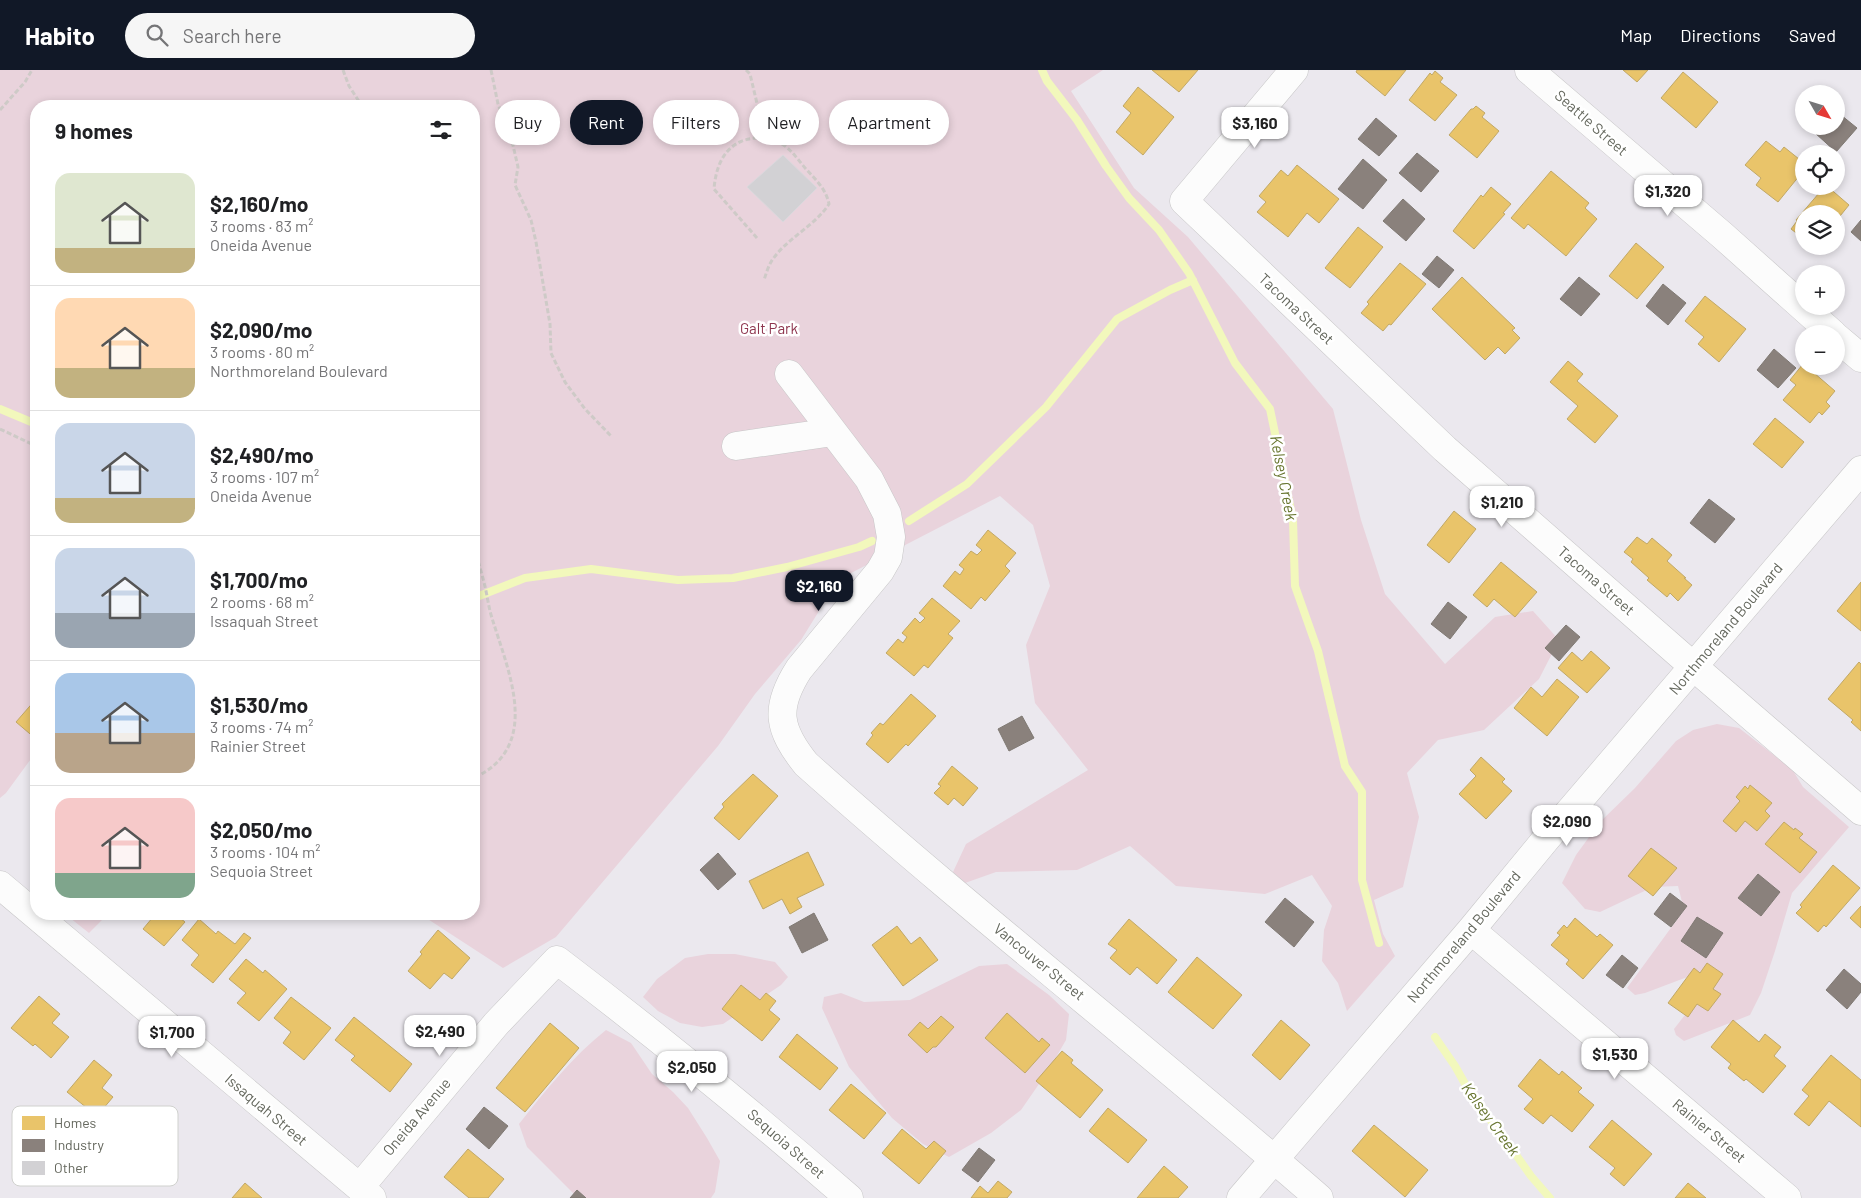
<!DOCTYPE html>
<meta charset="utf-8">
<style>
:root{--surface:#fff;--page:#f6f6f6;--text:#202124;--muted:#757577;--line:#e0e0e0;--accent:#111827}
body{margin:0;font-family:Barlow,sans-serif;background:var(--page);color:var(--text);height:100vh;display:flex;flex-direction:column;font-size:19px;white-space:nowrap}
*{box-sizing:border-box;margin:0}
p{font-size:16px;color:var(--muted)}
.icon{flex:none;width:28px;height:28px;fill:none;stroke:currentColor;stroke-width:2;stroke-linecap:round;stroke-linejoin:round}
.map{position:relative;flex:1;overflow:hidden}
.drawer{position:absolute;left:30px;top:30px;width:450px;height:820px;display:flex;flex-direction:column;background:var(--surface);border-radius:20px;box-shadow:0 2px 8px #0003}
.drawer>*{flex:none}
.banner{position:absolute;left:495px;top:30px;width:475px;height:45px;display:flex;gap:10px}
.needle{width:32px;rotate:129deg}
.tools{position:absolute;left:1795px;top:15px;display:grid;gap:10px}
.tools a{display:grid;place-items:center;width:50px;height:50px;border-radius:50%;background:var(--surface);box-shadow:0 2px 8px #0003;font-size:25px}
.price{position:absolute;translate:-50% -42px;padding:0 11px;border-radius:10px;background:#fff;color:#222;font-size:16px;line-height:32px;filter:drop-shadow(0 1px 2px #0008)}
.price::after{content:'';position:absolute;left:50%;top:30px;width:15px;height:11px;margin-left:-8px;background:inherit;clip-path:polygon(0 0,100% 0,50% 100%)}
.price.active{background:var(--accent);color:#fff}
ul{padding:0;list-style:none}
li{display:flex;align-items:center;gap:15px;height:125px;padding:0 25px}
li+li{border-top:1px solid var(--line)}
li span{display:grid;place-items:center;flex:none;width:140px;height:100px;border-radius:15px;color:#555}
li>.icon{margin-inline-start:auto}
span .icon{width:60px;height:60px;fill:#fffc;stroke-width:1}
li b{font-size:21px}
h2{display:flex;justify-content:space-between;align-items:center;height:60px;padding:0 25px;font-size:21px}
.pill{padding:0 18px;border-radius:22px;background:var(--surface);box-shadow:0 2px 8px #0003;font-size:18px;line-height:45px}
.pill.active{background:var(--accent);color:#fff}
header{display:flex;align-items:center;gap:30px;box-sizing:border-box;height:70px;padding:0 25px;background:var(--accent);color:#fff}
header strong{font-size:24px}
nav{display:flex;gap:28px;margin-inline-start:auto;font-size:18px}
.search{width:350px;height:45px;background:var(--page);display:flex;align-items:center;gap:12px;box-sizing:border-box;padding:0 18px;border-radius:28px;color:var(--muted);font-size:19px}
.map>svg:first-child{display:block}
.green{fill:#e9d3dc}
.homes{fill:#e9c46a;stroke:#c1a866}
.industry{fill:#8a817c;stroke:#7f7973}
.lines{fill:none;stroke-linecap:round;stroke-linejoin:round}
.stream{stroke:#f2f8bc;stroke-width:8}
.building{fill:#d2d1d4;stroke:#dad8dd}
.minor-casing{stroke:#c7c6c7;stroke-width:29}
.path{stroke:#cecac7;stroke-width:3;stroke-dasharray:5 2.5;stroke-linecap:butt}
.minor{stroke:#fcfcfc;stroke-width:28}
.labels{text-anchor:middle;stroke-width:5;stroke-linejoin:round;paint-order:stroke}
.street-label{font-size:15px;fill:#64675d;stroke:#fff}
.park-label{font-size:15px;fill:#8e354e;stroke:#fff}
.water-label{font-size:16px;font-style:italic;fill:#67752e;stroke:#fff}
.key{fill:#fff;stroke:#d0d1ce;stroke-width:1}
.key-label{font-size:14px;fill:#64675d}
</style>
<header>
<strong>Habito</strong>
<div class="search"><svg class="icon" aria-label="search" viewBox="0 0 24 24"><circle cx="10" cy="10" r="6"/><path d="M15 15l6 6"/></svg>Search here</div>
<nav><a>Map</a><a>Directions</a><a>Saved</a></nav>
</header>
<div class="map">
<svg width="1861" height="1128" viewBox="0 0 1861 1128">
<rect width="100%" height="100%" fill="#ebe8ee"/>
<path class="green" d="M 0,0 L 1103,0 L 1071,21 L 1134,118 L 1188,167 L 1333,339 L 1361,450 L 1385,524 L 1445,594 L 1495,547 L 1533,541 L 1559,570 L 1539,609 L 1484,660 L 1438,670 L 1407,703 L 1419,747 L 1403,817 L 1374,830 L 1383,864 L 1395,886 L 1347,941 L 1338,913 L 1322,891 L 1324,860 L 1332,836 L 1312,805 L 1265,824 L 1176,816 L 1130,776 L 1077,800 L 996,802 L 965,813 L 953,802 L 966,774 L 1088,700 L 1035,633 L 1026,575 L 1050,516 L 1033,455 L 1000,426 L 824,517 L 829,525 L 801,570 L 755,624 L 718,676 L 556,867 L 503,898 L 420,844 L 474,844 L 474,36 L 36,36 L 36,682 L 6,723 L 0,728 Z
M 1717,654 L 1739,658 L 1792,699 L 1803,717 L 1849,757 L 1792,823 L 1775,881 L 1761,923 L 1750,945 L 1684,971 L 1676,965 L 1674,959 L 1702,923 L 1690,906 L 1645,923 L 1635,925 L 1627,918 L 1684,840 L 1678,816 L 1653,817 L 1600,842 L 1585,839 L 1562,813 L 1576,785 L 1600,752 L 1635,718 L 1676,671 L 1693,660 Z
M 65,844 L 108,844 L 89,863 Z
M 708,884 L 735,884 L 775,892 L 788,907 L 781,915 L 723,954 L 702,957 L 680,953 L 658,941 L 643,927 L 657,909 L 685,888 Z
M 1007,894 L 1049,925 L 1069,944 L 1066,970 L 1048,1001 L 1021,1040 L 991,1063 L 949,1087 L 923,1074 L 892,1048 L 849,997 L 822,938 L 824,927 L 841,923 L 864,932 L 910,930 L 979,896 Z
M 606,960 L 631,973 L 652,1004 L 673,1022 L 688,1038 L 707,1068 L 720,1091 L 715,1122 L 711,1128 L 578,1128 L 527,1077 L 519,1054 C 546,1020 572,987 606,960 Z"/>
<path class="homes" d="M 1152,0 L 1198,0 L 1179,22 Z
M 1357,0 L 1406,0 L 1385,26 L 1356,2 Z
M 1623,0 L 1648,0 L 1637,12 Z
M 1435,1 L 1443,8 L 1440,12 L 1457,25 L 1435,51 L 1409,30 L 1430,3 L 1432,5 Z
M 1683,2 L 1718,32 L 1696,58 L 1661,28 Z
M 1138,17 L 1174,47 L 1143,85 L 1116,62 L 1131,43 L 1123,36 Z
M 1476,36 L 1485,43 L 1482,47 L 1499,61 L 1477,88 L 1449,65 L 1471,39 L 1473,39 Z
M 1766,71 L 1780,82 L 1784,77 L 1804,93 L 1804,100 L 1778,132 L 1756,115 L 1761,108 L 1745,95 Z
M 1297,95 L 1339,129 L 1319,153 L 1307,143 L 1288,167 L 1257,142 L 1266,132 L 1259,126 L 1281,100 L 1288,106 Z
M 1551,101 L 1589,133 L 1585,138 L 1597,149 L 1566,186 L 1528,154 L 1524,159 L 1511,148 Z
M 1825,116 L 1827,116 L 1849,135 L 1836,151 L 1836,144 L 1804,144 L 1804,169 L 1791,159 L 1797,151 L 1796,150 Z
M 1491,117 L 1511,134 L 1503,143 L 1505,144 L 1474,179 L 1453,161 L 1481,125 L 1483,127 Z
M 1358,157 L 1383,177 L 1350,218 L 1325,198 Z
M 1636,173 L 1664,197 L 1637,229 L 1609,206 Z
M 1400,193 L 1426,214 L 1391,255 L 1389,254 L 1383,261 L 1361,243 L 1369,234 L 1367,232 Z
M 1462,207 L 1515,258 L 1512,260 L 1520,268 L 1505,284 L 1498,277 L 1485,290 L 1432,239 Z
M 1705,226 L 1746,259 L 1719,292 L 1698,274 L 1704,267 L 1685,251 Z
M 1568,291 L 1583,304 L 1577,311 L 1618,346 L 1595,373 L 1567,349 L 1578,336 L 1550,312 Z
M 1803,294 L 1804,296 L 1806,296 L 1835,321 L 1826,332 L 1830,336 L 1822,345 L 1819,342 L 1810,353 L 1783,330 L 1796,315 L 1790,310 Z
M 1775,348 L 1804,372 L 1782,398 L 1753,374 Z
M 1454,441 L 1476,459 L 1449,493 L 1427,475 Z
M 988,460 L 1016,483 L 1005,496 L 1010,501 L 985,531 L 981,527 L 971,539 L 943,516 L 955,501 L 960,505 L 964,499 L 959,495 L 971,481 L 977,485 L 982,480 L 976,475 Z
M 1637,467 L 1647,474 L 1652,468 L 1672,485 L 1667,491 L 1686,508 L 1684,508 L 1692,515 L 1678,531 L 1670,523 L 1667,527 L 1647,510 L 1649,508 L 1631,492 L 1633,489 L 1624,482 Z
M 1501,492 L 1537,522 L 1515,547 L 1494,529 L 1487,537 L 1473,525 Z
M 1861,512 L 1861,561 L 1837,541 Z
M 932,528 L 960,551 L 948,564 L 953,568 L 928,598 L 924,595 L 914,606 L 886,583 L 898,569 L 903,573 L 907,567 L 902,563 L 915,548 L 920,553 L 925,548 L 919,543 Z
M 1591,581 L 1610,598 L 1587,623 L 1558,598 L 1572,582 L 1582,591 Z
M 1859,592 L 1861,594 L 1861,661 L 1851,652 L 1853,650 L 1828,629 Z
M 1557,609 L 1579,627 L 1547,666 L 1514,638 L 1531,617 L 1542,627 Z
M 911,624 L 936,646 L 908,676 L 906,674 L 888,693 L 866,674 L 873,665 L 871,663 L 880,653 L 883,655 Z
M 36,629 L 36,669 L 16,652 Z
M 1481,687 L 1505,709 L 1502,712 L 1512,721 L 1486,749 L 1459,724 L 1476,706 L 1470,700 Z
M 952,696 L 978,718 L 963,736 L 954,728 L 948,735 L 934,723 L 941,716 L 938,714 Z
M 753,704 L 778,726 L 739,770 L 714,748 L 724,737 L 722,734 Z
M 1750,715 L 1772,733 L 1765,741 L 1770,746 L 1757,761 L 1745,751 L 1736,762 L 1723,751 L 1740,731 L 1736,727 L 1745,716 L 1748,719 Z
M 1784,752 L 1794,760 L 1795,758 L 1803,764 L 1799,768 L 1817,782 L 1800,803 L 1765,774 Z
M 1651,778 L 1677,798 L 1653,826 L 1628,806 Z
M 808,782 L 824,815 L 797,828 L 802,837 L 790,844 L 782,829 L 763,839 L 749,811 Z
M 1833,795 L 1860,818 L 1826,857 L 1824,855 L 1818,862 L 1796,843 L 1802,837 L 1800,835 Z
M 1861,836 L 1861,858 L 1850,848 Z
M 149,844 L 175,844 L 185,852 L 164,876 L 143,859 L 153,847 Z
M 1575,848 L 1597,867 L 1600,864 L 1613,875 L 1583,909 L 1566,894 L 1569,890 L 1551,875 L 1560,865 L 1557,863 L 1564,855 L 1567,858 Z
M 199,849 L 216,864 L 218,861 L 235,874 L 244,863 L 251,868 L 213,913 L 191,895 L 199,885 L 182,870 Z
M 1129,849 L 1177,890 L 1157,914 L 1137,897 L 1130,905 L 1110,888 L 1117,880 L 1108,874 Z
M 897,856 L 911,874 L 920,867 L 938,890 L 903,916 L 872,875 Z
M 438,860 L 470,888 L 452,909 L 444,903 L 430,919 L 408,901 L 422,884 L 420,882 Z
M 1197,887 L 1242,925 L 1213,959 L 1168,922 Z
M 246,889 L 263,903 L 265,900 L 287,919 L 259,951 L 237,933 L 246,923 L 229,909 Z
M 1707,893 L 1723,904 L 1713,919 L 1721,924 L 1708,941 L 1697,934 L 1688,947 L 1668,933 L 1694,898 L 1700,903 Z
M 741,915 L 760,930 L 766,923 L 776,931 L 769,940 L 780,949 L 762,971 L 722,939 Z
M 39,926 L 60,944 L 52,953 L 69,967 L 51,988 L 35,974 L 33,976 L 11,958 Z
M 291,927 L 331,958 L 304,990 L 283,973 L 291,962 L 274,948 Z
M 1007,943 L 1039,972 L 1042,968 L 1050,975 L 1025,1003 L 985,968 Z
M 941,946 L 954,957 L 936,977 L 933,977 L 927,983 L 908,965 L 920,952 L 928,959 Z
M 354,947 L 412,994 L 390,1022 L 351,990 L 355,986 L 335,970 Z
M 1281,950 L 1310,975 L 1280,1010 L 1252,985 Z
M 1733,950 L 1759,972 L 1765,964 L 1781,977 L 1774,986 L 1786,996 L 1763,1023 L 1746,1009 L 1744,1011 L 1728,998 L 1731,994 L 1711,977 Z
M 550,953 L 579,978 L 525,1042 L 496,1018 Z
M 797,964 L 838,998 L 820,1020 L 779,987 Z
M 1062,981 L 1073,990 L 1071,993 L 1103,1020 L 1080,1048 L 1036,1011 Z
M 1831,985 L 1861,1010 L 1861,1057 L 1829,1031 L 1809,1056 L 1794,1044 L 1809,1026 L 1802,1020 Z
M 1540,989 L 1559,1005 L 1562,1001 L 1582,1018 L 1578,1022 L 1594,1035 L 1572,1062 L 1551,1045 L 1543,1054 L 1524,1039 L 1533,1029 L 1518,1016 Z
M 94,990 L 112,1005 L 102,1018 L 113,1027 L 97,1046 L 67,1022 Z
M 851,1014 L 886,1043 L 864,1069 L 829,1040 Z
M 1108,1038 L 1147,1070 L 1128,1093 L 1089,1061 Z
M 1612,1050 L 1652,1084 L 1624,1116 L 1610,1104 L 1615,1098 L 1589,1077 Z
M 1374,1055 L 1428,1100 L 1405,1127 L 1352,1081 Z
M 902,1059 L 926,1079 L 934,1071 L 946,1081 L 919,1114 L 882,1083 Z
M 468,1079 L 504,1109 L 488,1128 L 469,1128 L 444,1107 Z
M 1164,1096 L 1188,1117 L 1178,1128 L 1137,1128 Z
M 998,1111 L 1012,1122 L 1007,1128 L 971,1128 L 980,1116 L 988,1123 Z
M 245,1113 L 262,1128 L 232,1128 Z
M 1688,1113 L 1706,1128 L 1675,1128 Z"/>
<path class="industry" d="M 1836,41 L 1857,58 L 1836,82 L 1815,63 L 1820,56 L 1836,56 Z
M 1376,48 L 1397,66 L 1379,86 L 1358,69 Z
M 1417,83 L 1439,101 L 1421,122 L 1399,103 Z
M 1363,89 L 1387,110 L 1363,139 L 1338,119 Z
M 1403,129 L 1425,149 L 1406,171 L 1383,151 Z
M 1861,150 L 1861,171 L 1851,162 Z
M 1437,186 L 1454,200 L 1439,218 L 1422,204 Z
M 1579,207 L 1600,224 L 1581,246 L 1560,229 Z
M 1663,214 L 1686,233 L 1668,255 L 1646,236 Z
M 1774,279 L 1796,298 L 1778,318 L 1757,300 Z
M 1709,429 L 1735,449 L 1715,473 L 1690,453 Z
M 1448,532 L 1467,547 L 1450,569 L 1431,554 Z
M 1566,555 L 1580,567 L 1559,591 L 1545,578 Z
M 1022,646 L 1034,668 L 1009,681 L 998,659 Z
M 718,783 L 736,804 L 718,820 L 700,800 Z
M 1758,804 L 1780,822 L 1761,846 L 1738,828 Z
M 1670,823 L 1687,836 L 1671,857 L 1654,844 Z
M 1285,828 L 1314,852 L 1294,877 L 1265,852 Z
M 814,843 L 828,870 L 802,883 L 789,857 Z
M 1697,847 L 1723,863 L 1706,888 L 1681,871 Z
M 1622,885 L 1638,898 L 1623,918 L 1606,905 Z
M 1844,899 L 1861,914 L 1861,922 L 1847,939 L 1826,920 Z
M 484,1037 L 508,1056 L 489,1079 L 466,1059 Z
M 979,1078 L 995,1090 L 978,1112 L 962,1100 Z
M 577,1120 L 586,1128 L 570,1128 Z"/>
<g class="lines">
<path class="stream" d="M 1042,0 L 1047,11 L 1077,50 L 1106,96 L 1129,128 L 1159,160 L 1189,203 L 1235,293 L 1270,339 L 1293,450 L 1295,516 L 1318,581 L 1345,696 L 1362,722 L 1362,810 L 1379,873
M 0,339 L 36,354
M 909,451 L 967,414 L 1046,337 L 1117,249 L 1170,220 L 1193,210
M 474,528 L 525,508 L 591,499 L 678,510 L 733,508 L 787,497 L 859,477 L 872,471
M 1435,967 L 1455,996 L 1473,1028 L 1499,1061 L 1531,1106 L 1550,1128"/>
</g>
<path class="building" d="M 783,85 L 817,118 L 783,152 L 747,117 Z"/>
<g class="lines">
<defs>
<path id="minor" d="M 1294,0 L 1184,131 L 1445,379 L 1694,597 L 1861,741
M 1529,0 L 1722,165 L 1833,264
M 1836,267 L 1861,288
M 789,304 L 869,409 L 887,444 L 891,467 L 888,487 L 880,501 L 799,599 C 774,638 778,659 806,694 C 973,843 1150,981 1319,1128
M 736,376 L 833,362
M 0,815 L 372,1128
M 1471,860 L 1787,1128
M 360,1117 L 496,954 L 557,890 C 657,966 754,1045 849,1128
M 1241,1128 L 1471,860 L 1546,769 L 1861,400"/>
</defs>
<use href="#minor" class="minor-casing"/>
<path class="path" d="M 343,0 L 349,16 L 362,36
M 491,0 L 498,34 L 512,71 L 518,97 L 515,115 L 531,150 L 536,172 L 550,254 L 551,283 L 565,312 L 585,339 L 612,367
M 746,0 L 750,4 L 765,67
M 0,40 L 25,12 L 32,0
M 757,168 L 714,119 C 716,93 727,70 756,68 C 766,67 777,70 785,76 C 793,82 799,91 806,99 C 816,110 826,119 829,134 C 814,157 785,169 771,192 C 768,197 766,204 764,210
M 0,359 L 36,376
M 474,477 C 478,492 483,506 486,521 C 488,530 489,539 492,548 C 508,601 543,676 474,708"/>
<use href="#minor" class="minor"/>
</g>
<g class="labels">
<g class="street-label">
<text transform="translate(1591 53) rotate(41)" y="5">Seattle Street</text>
<text transform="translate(1296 239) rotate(43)" y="5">Tacoma Street</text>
<text transform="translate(1596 511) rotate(41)" y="5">Tacoma Street</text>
<text transform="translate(1726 559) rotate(-50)" y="5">Northmoreland Boulevard</text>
<text transform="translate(1464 867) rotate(-50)" y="5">Northmoreland Boulevard</text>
<text transform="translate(1039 892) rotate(39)" y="5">Vancouver Street</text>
<text transform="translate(266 1040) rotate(40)" y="5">Issaquah Street</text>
<text transform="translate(417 1047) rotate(-50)" y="5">Oneida Avenue</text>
<text transform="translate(1709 1061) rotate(40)" y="5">Rainier Street</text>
<text transform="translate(786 1074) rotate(41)" y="5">Sequoia Street</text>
</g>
<g class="park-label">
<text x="769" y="264">Galt Park</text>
</g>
<g class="water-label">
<text transform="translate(1284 408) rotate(79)" y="6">Kelsey Creek</text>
<text transform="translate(1491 1049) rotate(54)" y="6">Kelsey Creek</text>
</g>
</g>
<rect x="12" y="1036" width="166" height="80" rx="8" class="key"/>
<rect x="22" y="1046" width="23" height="14" fill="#e9c46a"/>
<rect x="22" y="1069" width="23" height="13" fill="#8a817c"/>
<rect x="22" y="1091" width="23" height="14" fill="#d2d1d4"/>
<g class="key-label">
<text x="54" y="1058">Homes</text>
<text x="54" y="1080">Industry</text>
<text x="54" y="1103">Other</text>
</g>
</svg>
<div class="tools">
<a><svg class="needle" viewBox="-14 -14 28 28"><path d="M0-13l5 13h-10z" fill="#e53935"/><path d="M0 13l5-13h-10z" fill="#757577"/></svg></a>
<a><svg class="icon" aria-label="locate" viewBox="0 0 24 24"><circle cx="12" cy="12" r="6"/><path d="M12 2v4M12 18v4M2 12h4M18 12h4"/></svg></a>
<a><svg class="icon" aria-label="layers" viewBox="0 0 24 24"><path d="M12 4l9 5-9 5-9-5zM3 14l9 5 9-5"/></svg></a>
<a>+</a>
<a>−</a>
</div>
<b class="price" style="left:1255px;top:79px">$3,160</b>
<b class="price" style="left:1668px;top:147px">$1,320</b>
<b class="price" style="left:1502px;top:458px">$1,210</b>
<b class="price active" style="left:819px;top:542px">$2,160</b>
<b class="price" style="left:1567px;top:777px">$2,090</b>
<b class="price" style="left:440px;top:987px">$2,490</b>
<b class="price" style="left:172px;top:988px">$1,700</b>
<b class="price" style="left:1615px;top:1010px">$1,530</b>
<b class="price" style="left:692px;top:1023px">$2,050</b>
<div class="banner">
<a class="pill">Buy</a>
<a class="pill active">Rent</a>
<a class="pill">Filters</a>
<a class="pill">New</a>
<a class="pill">Apartment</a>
</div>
<section class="drawer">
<h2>9 homes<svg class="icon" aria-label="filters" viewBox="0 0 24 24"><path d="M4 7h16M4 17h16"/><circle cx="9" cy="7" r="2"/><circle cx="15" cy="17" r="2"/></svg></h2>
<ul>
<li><span style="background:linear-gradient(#dfe7d0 75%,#c2b280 0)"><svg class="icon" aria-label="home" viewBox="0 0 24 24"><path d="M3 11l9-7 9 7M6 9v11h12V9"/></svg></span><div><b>$2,160/mo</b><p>3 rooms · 83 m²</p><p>Oneida Avenue</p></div></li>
<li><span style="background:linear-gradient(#ffd9b3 70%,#c2b280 0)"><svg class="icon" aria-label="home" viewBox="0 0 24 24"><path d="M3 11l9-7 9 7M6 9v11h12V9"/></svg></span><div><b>$2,090/mo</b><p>3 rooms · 80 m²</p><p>Northmoreland Boulevard</p></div></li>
<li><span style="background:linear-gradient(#c9d6e8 75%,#c2b280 0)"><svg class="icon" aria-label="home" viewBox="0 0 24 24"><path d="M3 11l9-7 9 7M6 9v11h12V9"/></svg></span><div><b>$2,490/mo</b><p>3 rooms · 107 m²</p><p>Oneida Avenue</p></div></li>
<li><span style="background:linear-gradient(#c9d6e8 65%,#9aa5b1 0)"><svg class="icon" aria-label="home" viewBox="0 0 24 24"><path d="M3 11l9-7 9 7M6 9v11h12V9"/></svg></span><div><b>$1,700/mo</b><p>2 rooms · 68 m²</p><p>Issaquah Street</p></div></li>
<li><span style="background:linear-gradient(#a9c7e8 60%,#b9a48a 0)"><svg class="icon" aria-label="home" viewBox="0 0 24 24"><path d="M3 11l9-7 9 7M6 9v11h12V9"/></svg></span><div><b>$1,530/mo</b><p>3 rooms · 74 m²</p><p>Rainier Street</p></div></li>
<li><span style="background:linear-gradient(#f6c9c9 75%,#7fa58c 0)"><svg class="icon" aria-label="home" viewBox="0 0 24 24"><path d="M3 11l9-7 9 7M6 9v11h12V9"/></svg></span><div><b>$2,050/mo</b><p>3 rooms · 104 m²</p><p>Sequoia Street</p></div></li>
</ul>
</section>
</div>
